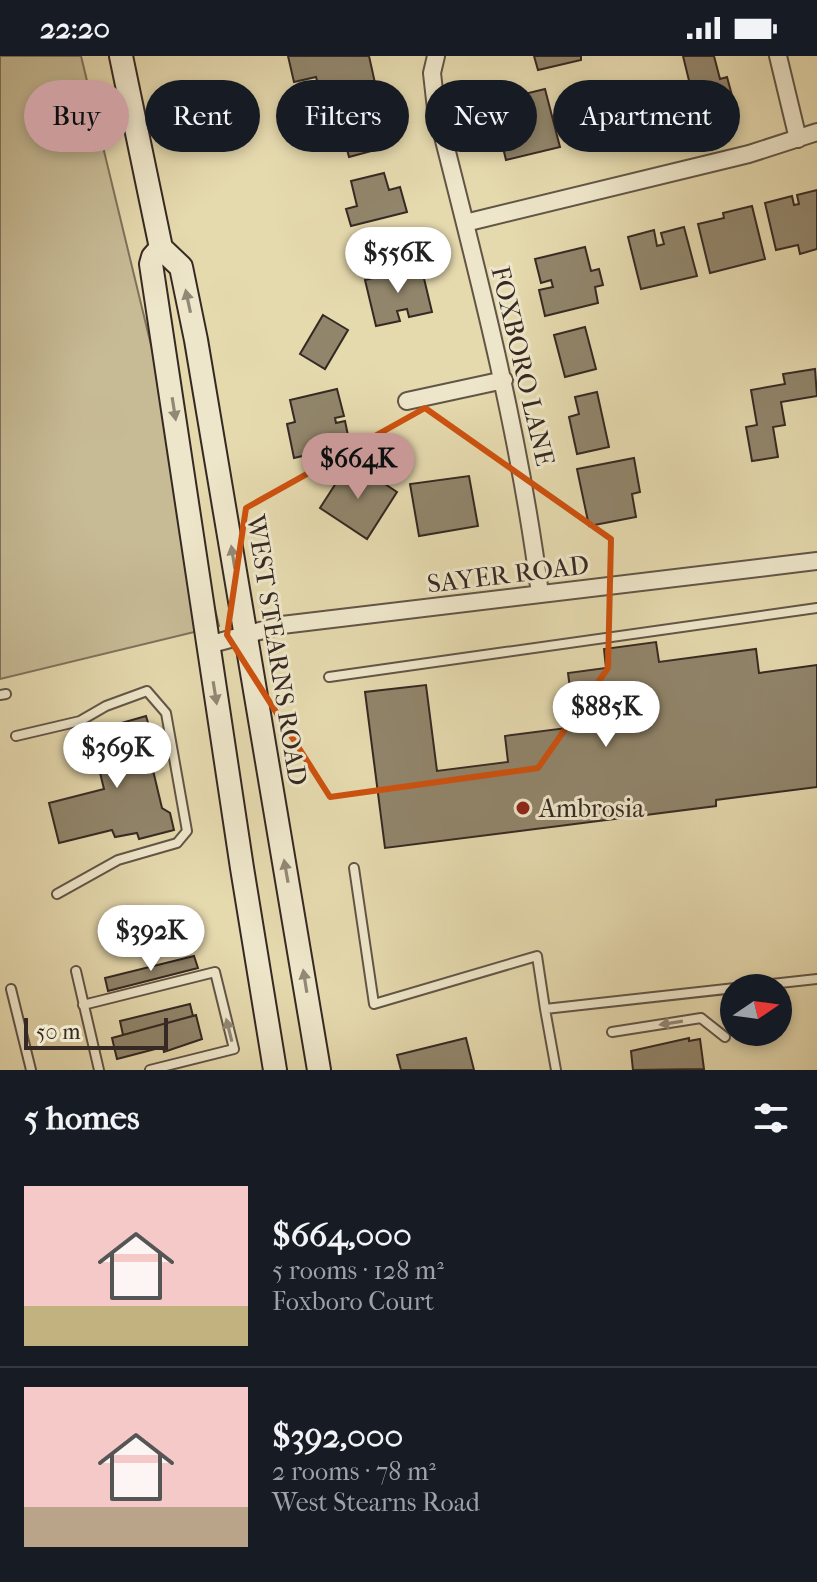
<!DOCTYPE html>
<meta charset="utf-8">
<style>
:root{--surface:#171b24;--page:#242831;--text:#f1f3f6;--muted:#9ea1a6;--line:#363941;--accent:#c59692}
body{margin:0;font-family:"IM FELL French Canon",serif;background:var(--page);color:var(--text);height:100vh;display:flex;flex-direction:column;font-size:30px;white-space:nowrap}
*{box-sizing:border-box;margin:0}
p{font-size:26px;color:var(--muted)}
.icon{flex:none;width:44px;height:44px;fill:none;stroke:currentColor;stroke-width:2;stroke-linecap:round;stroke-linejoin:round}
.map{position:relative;height:1014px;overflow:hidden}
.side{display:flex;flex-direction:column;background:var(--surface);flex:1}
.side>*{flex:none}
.hud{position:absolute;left:24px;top:24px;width:770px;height:72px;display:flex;gap:16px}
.needle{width:52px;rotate:77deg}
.fabs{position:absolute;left:720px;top:918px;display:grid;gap:16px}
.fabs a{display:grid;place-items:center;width:72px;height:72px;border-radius:50%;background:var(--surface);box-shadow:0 4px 12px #0003;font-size:40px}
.scale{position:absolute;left:24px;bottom:20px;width:144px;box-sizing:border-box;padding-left:8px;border:4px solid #362923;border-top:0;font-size:22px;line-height:28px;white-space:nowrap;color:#362923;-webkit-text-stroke:6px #eee6ca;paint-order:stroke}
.price{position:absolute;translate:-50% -68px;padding:0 18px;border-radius:28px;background:#fff;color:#222;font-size:26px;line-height:52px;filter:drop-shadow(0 2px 4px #0008)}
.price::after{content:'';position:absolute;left:50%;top:48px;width:24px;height:18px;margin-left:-12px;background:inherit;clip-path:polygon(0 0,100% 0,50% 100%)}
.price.current{background:var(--accent);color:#111}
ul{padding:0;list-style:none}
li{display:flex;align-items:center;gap:24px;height:200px;padding:0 24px}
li+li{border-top:2px solid var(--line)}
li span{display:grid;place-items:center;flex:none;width:224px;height:160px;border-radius:0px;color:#555}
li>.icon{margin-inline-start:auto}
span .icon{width:96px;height:96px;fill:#fffc;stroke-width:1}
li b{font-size:34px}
h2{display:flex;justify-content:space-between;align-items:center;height:96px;padding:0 24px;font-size:34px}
.pill{padding:0 28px;border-radius:36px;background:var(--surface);box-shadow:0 4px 12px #0003;font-size:28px;line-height:72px}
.pill.current{background:var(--accent);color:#111}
.status{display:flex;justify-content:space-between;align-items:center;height:56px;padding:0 40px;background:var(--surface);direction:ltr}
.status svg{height:22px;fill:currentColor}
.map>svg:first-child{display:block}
.green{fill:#c7bb96;stroke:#7e725c;stroke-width:2}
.building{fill:#91856b;stroke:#362923;stroke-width:2}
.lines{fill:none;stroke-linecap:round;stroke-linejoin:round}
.service-casing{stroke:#625546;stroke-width:12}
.minor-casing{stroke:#625546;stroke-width:20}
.secondary-casing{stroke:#362923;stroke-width:26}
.service{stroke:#eee6ca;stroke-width:8}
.minor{stroke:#eee6ca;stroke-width:16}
.secondary{stroke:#eee6ca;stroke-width:22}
.oneway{fill:#928876}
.marked{fill:none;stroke:#cd520f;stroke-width:6;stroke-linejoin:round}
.poi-dot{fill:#8f2418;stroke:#eee6ca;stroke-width:3}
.labels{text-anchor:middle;stroke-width:6;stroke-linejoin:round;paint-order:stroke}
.street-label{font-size:26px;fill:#362923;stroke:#eee6ca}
.poi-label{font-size:26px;fill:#362923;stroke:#eee6ca;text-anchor:start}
</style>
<div class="status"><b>22:20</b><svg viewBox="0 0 49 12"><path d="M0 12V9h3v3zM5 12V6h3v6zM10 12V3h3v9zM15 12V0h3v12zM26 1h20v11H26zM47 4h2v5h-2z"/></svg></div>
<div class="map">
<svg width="817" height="1014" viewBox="0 0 817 1014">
<rect width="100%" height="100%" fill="#e5d9ae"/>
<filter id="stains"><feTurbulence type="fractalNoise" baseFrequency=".0025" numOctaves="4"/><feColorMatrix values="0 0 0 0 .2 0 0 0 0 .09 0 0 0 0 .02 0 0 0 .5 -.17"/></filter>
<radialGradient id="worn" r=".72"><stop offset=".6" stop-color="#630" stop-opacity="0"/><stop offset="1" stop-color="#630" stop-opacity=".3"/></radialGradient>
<path class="green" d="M 0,0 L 81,0 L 219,570 L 0,623 Z"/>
<path class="building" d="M 288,0 L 369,0 L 375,27 L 321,40 L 316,21 L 294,26 Z
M 534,0 L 581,0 L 581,4 L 538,14 Z
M 683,0 L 714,0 L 720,23 L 727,21 L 733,43 L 711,49 L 709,41 L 694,45 Z
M 684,32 L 688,55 L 664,60 L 659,37 Z
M 545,33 L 560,91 L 506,104 L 499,75 L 514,72 L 512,65 L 501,68 L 496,45 Z
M 367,44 L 375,73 L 385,70 L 390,90 L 349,101 L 336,52 Z
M 384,117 L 389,134 L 400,131 L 407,156 L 351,170 L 346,153 L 357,150 L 351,125 Z
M 817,134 L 817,193 L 800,198 L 798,189 L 776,194 L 765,147 L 792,140 L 794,149 L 799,148 L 797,139 Z
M 752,150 L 765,203 L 710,217 L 698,168 L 724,162 L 723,157 Z
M 684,171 L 697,220 L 641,233 L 628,181 L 654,174 L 657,190 L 664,188 L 661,177 Z
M 585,191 L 591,215 L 599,213 L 603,229 L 595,231 L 598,247 L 545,260 L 539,234 L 553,231 L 551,224 L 541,227 L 535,203 Z
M 421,210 L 432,256 L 409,261 L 407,253 L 397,255 L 400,265 L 376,270 L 365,224 Z
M 323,259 L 348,274 L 325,313 L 300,298 Z
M 585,271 L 596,313 L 565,321 L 554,279 Z
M 815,313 L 817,340 L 781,346 L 785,369 L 773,371 L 778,401 L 752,405 L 746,371 L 757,369 L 751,334 L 785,328 L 783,318 Z
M 337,333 L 344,360 L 335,362 L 336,367 L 345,365 L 350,389 L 294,402 L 287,368 L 295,366 L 290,344 Z
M 597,336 L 609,391 L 577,398 L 569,361 L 579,358 L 575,341 Z
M 634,402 L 640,436 L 632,438 L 636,461 L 589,470 L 577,413 Z
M 347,410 L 370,424 L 373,420 L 397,436 L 367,483 L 320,452 Z
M 469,420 L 478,470 L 419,480 L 410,428 Z
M 656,586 L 659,606 L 756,593 L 759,617 L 817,609 L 817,731 L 716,744 L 716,750 L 385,792 L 365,636 L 426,629 L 437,715 L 508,706 L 505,680 L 575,671 L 568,617 L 606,612 L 604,593 Z
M 146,660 L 149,670 L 146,685 L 162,752 L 170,757 L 174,774 L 139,783 L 137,777 L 115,781 L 112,774 L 59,787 L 49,747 L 104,733 L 90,676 Z
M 194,900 L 198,912 L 108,935 L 105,922 Z
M 190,948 L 193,960 L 123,979 L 120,965 Z
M 196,959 L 202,983 L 164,996 L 163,991 L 117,1003 L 112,982 Z
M 466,982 L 474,1014 L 401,1014 L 397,999 Z
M 689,982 L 689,985 L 700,983 L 704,1013 L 633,1014 L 631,995 Z"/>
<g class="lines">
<defs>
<path id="service" d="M 329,621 L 817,552
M 0,639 L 6,638
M 16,680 L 80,665 L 106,650 L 147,635 L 166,657 L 187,775 L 177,787 L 118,804 L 57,838
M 354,812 L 374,948 L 537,900 L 545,953
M 76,915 L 99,1014
M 11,933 L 31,1014
M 83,949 L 215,916 L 234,993 L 150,1014
M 612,976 L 701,962 L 725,981
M 556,1014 L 545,953 L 817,923"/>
<path id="minor" d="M 436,0 L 432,17 L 436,53 C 477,214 519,373 540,538
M 778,0 L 798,83
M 465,167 L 749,98 L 817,76
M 407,345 L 504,324
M 208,589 L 282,569 L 817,505"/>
<path id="secondary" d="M 121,0 L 161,192 L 181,211 L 196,284 L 319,1014
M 161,192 L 153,201 L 151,208 L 242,812 L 275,1014"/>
</defs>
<use href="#service" class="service-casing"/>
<use href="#minor" class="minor-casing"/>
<use href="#secondary" class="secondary-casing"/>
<use href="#service" class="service"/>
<use href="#minor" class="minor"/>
<use href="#secondary" class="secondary"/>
</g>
<defs><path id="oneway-solid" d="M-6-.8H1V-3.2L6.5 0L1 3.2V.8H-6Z" transform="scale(2)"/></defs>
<g class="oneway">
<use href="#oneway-solid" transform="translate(188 245) rotate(-102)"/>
<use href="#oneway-solid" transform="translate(174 353) rotate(81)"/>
<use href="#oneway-solid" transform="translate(233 501) rotate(-99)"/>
<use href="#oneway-solid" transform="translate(215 637) rotate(81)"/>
<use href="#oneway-solid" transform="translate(286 815) rotate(-100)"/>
<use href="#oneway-solid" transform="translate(305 925) rotate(-99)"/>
<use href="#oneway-solid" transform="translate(671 967) rotate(171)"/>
<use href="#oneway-solid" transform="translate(229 974) rotate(-104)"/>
</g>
<path class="marked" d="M 425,352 L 611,483 L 608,612 L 538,712 L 330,741 L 227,579 L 246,452 Z"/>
<circle class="poi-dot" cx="523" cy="752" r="8"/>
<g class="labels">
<g class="street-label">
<text transform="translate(523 310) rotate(77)" y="9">FOXBORO LANE</text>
<text transform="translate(508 518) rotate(-7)" y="9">SAYER ROAD</text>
<text transform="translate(277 594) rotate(81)" y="9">WEST STEARNS ROAD</text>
</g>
<g class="poi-label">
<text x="539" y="761">Ambrosia</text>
</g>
</g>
<rect width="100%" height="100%" filter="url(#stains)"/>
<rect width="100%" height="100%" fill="url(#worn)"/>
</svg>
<div class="fabs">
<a><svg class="needle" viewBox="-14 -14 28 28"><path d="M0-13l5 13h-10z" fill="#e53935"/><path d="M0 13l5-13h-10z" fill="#9ea1a6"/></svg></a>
</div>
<div class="scale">50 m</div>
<b class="price" style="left:398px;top:239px">$556K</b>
<b class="price current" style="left:358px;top:445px">$664K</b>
<b class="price" style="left:606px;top:693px">$885K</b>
<b class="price" style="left:117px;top:734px">$369K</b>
<b class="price" style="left:151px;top:917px">$392K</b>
<div class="hud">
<a class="pill current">Buy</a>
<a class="pill">Rent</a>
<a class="pill">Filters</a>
<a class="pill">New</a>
<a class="pill">Apartment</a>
</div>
</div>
<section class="side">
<h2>5 homes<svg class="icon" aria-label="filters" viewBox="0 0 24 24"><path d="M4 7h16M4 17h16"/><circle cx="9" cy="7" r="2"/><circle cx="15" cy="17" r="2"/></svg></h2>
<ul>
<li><span style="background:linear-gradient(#f6c9c9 75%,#c2b280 0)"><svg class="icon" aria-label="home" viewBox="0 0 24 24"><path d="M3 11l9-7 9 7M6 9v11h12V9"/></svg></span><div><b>$664,000</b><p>5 rooms · 128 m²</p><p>Foxboro Court</p></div></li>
<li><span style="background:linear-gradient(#f6c9c9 75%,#b9a48a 0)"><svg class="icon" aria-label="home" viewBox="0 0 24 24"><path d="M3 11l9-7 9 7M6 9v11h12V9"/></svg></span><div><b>$392,000</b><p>2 rooms · 78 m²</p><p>West Stearns Road</p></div></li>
</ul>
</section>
